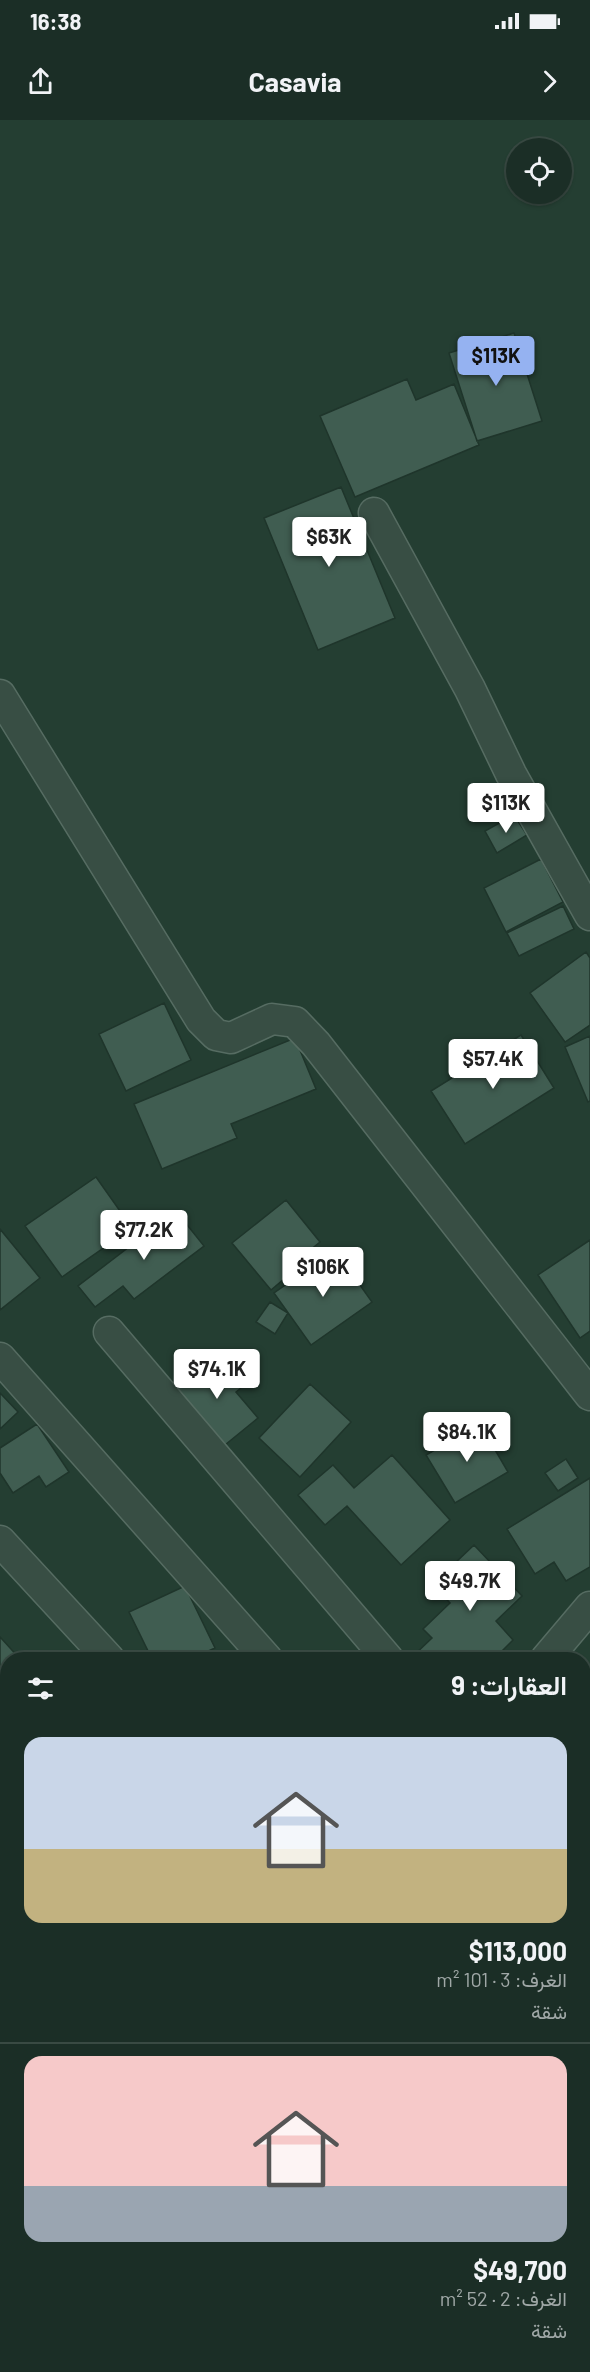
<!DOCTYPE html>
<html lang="ar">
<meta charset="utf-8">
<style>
:root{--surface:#1b2e26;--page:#283a32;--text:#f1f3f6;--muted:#a0a8a7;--line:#394a43;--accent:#95b2f1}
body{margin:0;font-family:Barlow,Vazirmatn,sans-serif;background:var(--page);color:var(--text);direction:rtl;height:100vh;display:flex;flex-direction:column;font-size:22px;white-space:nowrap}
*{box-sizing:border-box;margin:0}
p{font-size:20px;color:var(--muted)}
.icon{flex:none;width:33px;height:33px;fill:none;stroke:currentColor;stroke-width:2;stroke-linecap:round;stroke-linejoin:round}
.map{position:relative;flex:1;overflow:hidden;direction:ltr}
.panel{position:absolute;left:0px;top:1532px;width:591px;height:722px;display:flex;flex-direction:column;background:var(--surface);border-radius:24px 24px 0 0;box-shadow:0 2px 4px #0004,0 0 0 2px var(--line);direction:rtl}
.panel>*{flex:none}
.controls{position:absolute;left:506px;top:18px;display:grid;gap:12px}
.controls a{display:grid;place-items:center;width:66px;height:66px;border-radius:50%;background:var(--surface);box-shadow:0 2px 4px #0004,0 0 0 2px var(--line);font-size:30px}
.price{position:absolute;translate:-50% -51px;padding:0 14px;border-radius:6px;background:#fff;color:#222;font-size:20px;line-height:39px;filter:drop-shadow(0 2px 3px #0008)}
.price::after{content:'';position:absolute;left:50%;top:36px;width:18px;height:14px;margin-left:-9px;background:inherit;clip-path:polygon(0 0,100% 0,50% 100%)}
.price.on{background:var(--accent);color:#111}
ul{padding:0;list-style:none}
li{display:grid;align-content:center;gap:12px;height:318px;padding:0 24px}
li+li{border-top:2px solid var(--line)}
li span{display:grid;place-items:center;height:186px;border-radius:18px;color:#555}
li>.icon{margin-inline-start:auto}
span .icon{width:108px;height:108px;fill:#fffc;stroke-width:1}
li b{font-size:26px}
h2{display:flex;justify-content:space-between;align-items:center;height:72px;padding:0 24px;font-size:26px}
.status{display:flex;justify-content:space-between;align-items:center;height:42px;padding:0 30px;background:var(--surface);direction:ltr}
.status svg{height:16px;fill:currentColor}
header{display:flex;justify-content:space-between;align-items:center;height:78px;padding:0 24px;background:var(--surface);font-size:27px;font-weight:700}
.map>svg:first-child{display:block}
.building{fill:#405d51;stroke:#1f352b;stroke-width:1.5}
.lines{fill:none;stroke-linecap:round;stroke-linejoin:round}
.street-casing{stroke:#566c62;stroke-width:33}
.street{stroke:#384e44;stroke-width:30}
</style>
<div class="status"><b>16:38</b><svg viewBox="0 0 49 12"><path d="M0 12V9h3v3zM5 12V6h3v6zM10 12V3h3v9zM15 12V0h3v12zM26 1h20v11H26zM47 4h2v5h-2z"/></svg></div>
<header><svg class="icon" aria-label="forward" viewBox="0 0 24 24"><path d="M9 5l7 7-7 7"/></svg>Casavia<svg class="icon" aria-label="share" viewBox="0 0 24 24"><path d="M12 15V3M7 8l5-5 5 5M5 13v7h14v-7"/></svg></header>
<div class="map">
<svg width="590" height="2252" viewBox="0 0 590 2252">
<rect width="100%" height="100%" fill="#243e32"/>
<path class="building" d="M 514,213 L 542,301 L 477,321 L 449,233 Z
M 407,259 L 416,280 L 454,264 L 479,325 L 355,377 L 320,296 Z
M 341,367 L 395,498 L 318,530 L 264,398 Z
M 514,695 L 527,715 L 497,733 L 485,711 Z
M 541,739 L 563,782 L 506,812 L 484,768 Z
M 563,786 L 574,809 L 519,836 L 507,813 Z
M 586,832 L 590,838 L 590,905 L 565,922 L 530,873 Z
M 164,883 L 191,940 L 126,971 L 99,914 Z
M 521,915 L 554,968 L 465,1024 L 431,971 Z
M 590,916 L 590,981 L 588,982 L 565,927 Z
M 295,918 L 316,969 L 231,1004 L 237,1018 L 162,1049 L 134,984 Z
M 96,1057 L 132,1108 L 62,1157 L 25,1106 Z
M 286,1080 L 320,1122 L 293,1144 L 297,1148 L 271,1170 L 232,1123 Z
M 176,1091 L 204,1126 L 134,1179 L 123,1166 L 95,1187 L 78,1166 Z
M 0,1109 L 40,1158 L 0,1190 Z
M 590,1120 L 590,1211 L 580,1218 L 538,1155 Z
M 335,1130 L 372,1182 L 311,1225 L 274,1173 Z
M 270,1182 L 288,1193 L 275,1214 L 256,1202 Z
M 220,1232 L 247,1263 L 236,1272 L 258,1298 L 220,1329 L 172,1272 Z
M 310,1264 L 351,1302 L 300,1357 L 259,1318 Z
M 0,1273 L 18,1292 L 0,1309 Z
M 37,1304 L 69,1352 L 46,1367 L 39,1356 L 13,1373 L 0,1353 L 0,1328 Z
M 480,1304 L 508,1352 L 455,1383 L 426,1335 Z
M 392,1335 L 450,1400 L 401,1445 L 347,1386 L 325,1405 L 298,1375 L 333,1345 L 354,1368 Z
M 566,1339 L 578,1358 L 558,1371 L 545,1353 Z
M 590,1358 L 590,1447 L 566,1461 L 554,1442 L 535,1454 L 507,1409 Z
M 474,1425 L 522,1476 L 496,1501 L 513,1520 L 496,1537 L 498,1539 L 410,1539 L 432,1518 L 423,1509 L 450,1483 L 433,1464 Z
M 185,1466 L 215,1528 L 191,1539 L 152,1539 L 129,1492 Z
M 0,1517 L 20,1539 L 8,1539 L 8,1551 L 0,1558 Z
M 590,1563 L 590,1616 L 584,1582 L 584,1564 Z
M 3,1673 L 8,1681 L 8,1709 L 0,1713 L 0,1674 Z
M 8,1722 L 8,1756 L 0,1761 L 0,1727 Z
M 0,1920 L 8,1934 L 8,1966 L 0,1970 Z
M 8,1993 L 8,2026 L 0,2014 L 0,1997 Z
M 584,2004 L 590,2014 L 590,2068 L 584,2072 Z
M 0,2076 L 8,2087 L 8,2246 L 75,2246 L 65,2252 L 0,2252 Z
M 584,2187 L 590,2197 L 590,2252 L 570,2252 L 567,2246 L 584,2246 Z
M 185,2246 L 357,2246 L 366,2252 L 190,2252 Z
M 376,2246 L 437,2246 L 442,2252 L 381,2252 Z
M 446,2246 L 465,2246 L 457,2252 L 451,2252 Z"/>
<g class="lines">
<defs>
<path id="street" d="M 374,393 L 470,569 L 511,654 L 590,795
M 0,575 L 201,900 L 216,915 L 231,918 L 272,899 L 295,902 L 316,924 L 590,1275
M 109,1212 L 388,1539
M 0,1238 L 267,1539
M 0,1421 L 109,1539
M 546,1539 L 590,1487
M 0,1814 L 8,1822
M 584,1937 L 590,1944
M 0,2046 L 8,2055
M 157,2246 L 166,2252
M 101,2252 L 109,2246"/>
</defs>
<use href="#street" class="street-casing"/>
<use href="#street" class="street"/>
</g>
</svg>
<div class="controls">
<a><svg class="icon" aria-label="locate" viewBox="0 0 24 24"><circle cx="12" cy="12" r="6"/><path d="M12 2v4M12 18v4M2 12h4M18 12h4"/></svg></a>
</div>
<b class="price on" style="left:496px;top:267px">$113K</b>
<b class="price" style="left:329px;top:448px">$63K</b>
<b class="price" style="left:506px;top:714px">$113K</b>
<b class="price" style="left:493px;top:970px">$57.4K</b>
<b class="price" style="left:144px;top:1141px">$77.2K</b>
<b class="price" style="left:323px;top:1178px">$106K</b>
<b class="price" style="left:217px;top:1280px">$74.1K</b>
<b class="price" style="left:467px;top:1343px">$84.1K</b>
<b class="price" style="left:470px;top:1492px">$49.7K</b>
<section class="panel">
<h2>العقارات: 9<svg class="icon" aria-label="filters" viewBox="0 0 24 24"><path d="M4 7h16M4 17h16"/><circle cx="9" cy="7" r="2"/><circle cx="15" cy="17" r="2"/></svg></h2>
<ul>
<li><span style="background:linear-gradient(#c9d6e8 60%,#c2b280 0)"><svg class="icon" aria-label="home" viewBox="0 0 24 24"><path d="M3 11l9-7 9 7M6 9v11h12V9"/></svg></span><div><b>$113,000</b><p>الغرف: 3 · 101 m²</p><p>شقة</p></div></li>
<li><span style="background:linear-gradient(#f6c9c9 70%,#9aa5b1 0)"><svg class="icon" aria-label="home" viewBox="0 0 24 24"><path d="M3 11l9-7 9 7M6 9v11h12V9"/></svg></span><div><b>$49,700</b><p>الغرف: 2 · 52 m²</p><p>شقة</p></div></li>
</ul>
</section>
</div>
